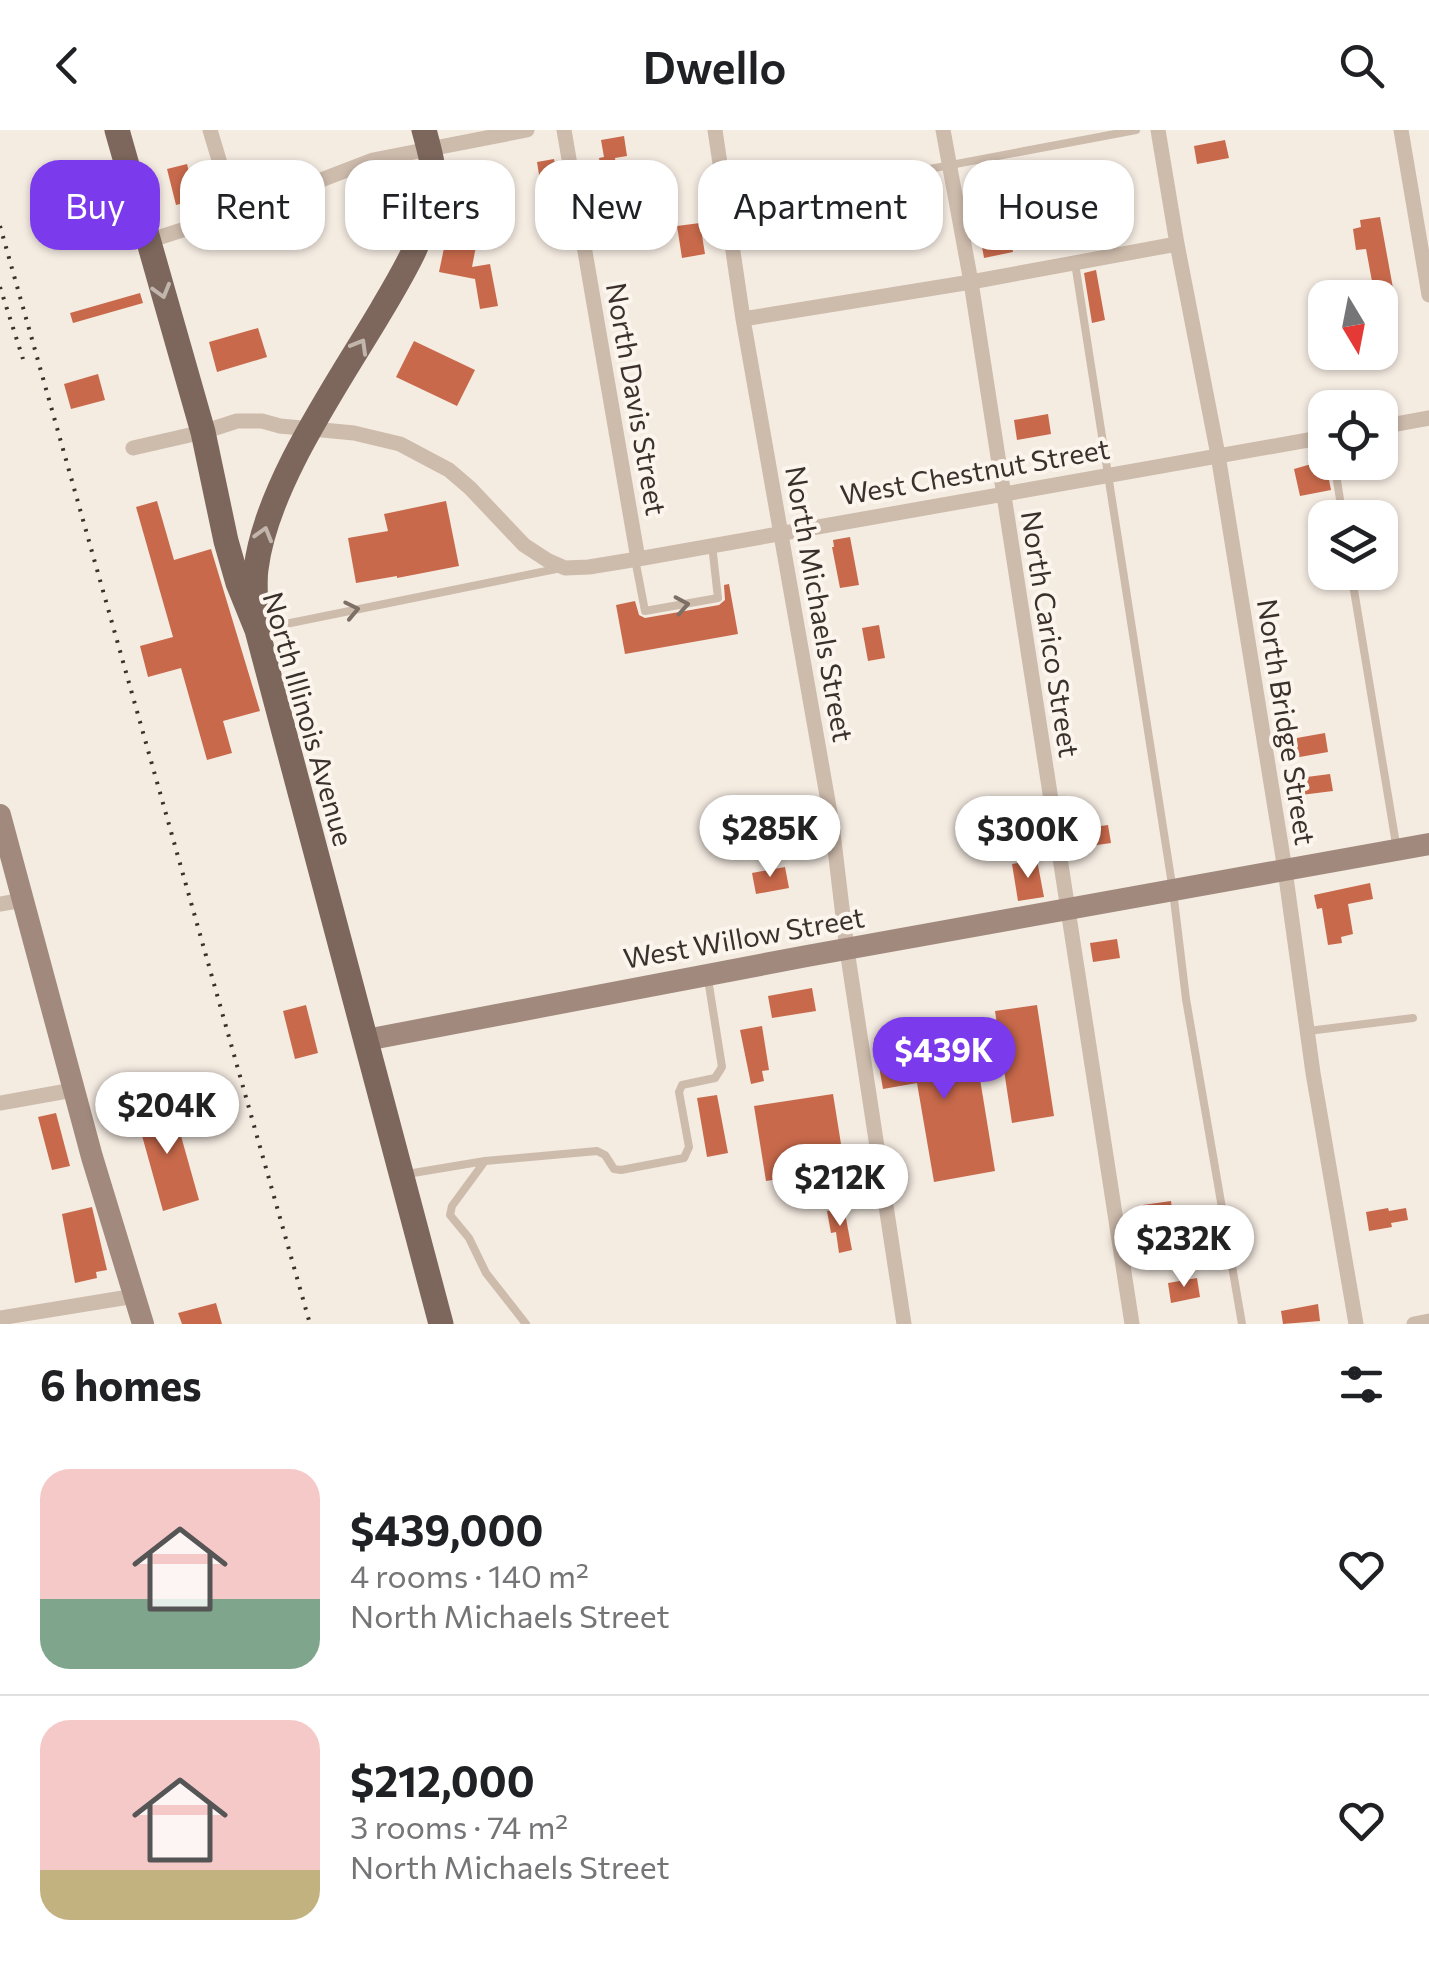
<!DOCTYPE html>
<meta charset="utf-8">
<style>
:root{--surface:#fff;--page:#f2f2f2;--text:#202124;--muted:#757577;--line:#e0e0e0;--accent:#7c3aed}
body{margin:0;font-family:Commissioner,sans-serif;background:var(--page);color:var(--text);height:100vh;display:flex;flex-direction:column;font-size:38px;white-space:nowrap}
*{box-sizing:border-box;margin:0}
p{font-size:32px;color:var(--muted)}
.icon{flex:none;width:55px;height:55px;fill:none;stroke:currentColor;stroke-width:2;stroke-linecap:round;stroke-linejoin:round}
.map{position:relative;height:1194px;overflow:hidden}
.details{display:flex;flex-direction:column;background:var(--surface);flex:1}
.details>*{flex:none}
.banner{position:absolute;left:30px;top:30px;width:1370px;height:90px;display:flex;gap:20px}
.needle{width:65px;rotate:170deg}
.fabs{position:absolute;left:1308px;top:150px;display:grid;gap:20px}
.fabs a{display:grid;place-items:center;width:90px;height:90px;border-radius:20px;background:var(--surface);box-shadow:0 2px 8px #0004;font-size:50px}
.price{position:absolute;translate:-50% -85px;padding:0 22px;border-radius:35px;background:#fff;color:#222;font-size:32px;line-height:65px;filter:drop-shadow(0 2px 5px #0008)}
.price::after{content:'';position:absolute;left:50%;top:60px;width:30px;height:22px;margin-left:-15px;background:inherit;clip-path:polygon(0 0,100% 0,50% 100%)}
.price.on{background:var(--accent);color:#fff}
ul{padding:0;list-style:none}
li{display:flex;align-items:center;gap:30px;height:250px;padding:0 40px}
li+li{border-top:2px solid var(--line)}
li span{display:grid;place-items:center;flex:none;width:280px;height:200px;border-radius:30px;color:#555}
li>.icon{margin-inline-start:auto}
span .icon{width:120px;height:120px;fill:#fffc;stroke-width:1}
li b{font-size:42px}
h2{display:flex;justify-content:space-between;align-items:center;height:120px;padding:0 40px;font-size:42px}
.pill{padding:0 35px;border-radius:30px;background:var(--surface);box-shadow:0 2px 8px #0004;font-size:35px;line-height:90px}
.pill.on{background:var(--accent);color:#fff}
header{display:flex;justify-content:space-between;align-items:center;height:130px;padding:0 40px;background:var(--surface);font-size:45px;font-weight:600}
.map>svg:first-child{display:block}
.building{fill:#c8694b}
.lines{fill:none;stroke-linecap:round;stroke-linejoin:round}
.lane{stroke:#cdbbac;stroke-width:8}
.street{stroke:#cdbbac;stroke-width:15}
.secondary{stroke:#a18a7d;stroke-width:22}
.primary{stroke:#7d675c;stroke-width:25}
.rail{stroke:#3b302b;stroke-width:4;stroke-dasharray:2.5 8;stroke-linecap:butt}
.oneway{stroke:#c2b5ac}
.oneway2{stroke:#7d6f65}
.labels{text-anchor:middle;stroke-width:8;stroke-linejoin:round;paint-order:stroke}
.street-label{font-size:28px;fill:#3b302b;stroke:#fbf5ee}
</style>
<header><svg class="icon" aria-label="back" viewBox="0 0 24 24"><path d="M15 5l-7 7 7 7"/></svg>Dwello<svg class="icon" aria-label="search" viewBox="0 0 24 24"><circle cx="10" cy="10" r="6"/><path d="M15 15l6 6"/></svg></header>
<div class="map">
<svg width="1429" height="1194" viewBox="0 0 1429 1194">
<rect width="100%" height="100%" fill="#f4ebe1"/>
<path class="building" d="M 624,6 L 627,26 L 615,28 L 616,36 L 620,57 L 632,55 L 636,75 L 615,80 L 611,61 L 606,62 L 603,52 L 599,28 L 604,27 L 601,10 Z
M 1225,10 L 1229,28 L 1197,34 L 1194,16 Z
M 554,29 L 560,60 L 542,63 L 537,32 Z
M 187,34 L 196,70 L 176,75 L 167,39 Z
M 1380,87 L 1393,158 L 1374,162 L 1366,119 L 1356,120 L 1353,99 L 1361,97 L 1360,90 Z
M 700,93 L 705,124 L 682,128 L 677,96 Z
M 447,104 L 477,111 L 472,137 L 490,134 L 498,176 L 480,179 L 475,149 L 439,142 Z
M 1010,105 L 1013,122 L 984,128 L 981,111 Z
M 1096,140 L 1105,190 L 1092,193 L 1084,143 Z
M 140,163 L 143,173 L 73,193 L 70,183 Z
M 258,198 L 267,227 L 217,242 L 209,212 Z
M 414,211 L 475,240 L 457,276 L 396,247 Z
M 98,244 L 105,270 L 71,279 L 64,254 Z
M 1048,284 L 1051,304 L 1017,310 L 1014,290 Z
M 1325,330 L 1331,360 L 1300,366 L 1294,339 Z
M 157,371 L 174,430 L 211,419 L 260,581 L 223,591 L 232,623 L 207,630 L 181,538 L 148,547 L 140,516 L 173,507 L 136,377 Z
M 446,371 L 459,436 L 397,448 L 397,446 L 356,453 L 348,408 L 388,401 L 384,384 Z
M 850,407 L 859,455 L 840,458 L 832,417 L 834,417 L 833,410 Z
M 729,454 L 738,504 L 625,524 L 616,475 L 635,471 L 639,485 L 645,488 L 719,475 L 725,470 L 724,455 Z
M 879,495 L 885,528 L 868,531 L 862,498 Z
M 1325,603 L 1328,622 L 1294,628 L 1291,609 Z
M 1330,644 L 1333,661 L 1301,665 L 1299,648 Z
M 1108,695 L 1111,713 L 1083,717 L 1080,699 Z
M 1037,730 L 1044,767 L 1018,771 L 1012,734 Z
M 785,737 L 789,758 L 756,764 L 752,743 Z
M 1370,753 L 1373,769 L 1348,774 L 1353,804 L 1341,807 L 1342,813 L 1328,815 L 1322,778 L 1317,779 L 1314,765 Z
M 1117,809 L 1120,828 L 1093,832 L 1090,813 Z
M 812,858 L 816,881 L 772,888 L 768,866 Z
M 306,875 L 318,923 L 295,929 L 283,881 Z
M 1037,875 L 1054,986 L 1012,993 L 995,881 Z
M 762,896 L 769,940 L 762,941 L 764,951 L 751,954 L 740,900 Z
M 895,905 L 897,919 L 973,906 L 995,1041 L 934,1052 L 917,953 L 883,959 L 874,908 Z
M 833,964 L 845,1039 L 766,1051 L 754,976 Z
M 717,965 L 728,1023 L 707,1027 L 697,968 Z
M 172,974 L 199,1070 L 163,1081 L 136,984 Z
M 56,983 L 70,1036 L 52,1040 L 38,987 Z
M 1171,1071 L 1173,1088 L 1146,1093 L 1143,1075 Z
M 92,1077 L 107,1140 L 96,1142 L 97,1148 L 75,1153 L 62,1084 Z
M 844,1078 L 852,1120 L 839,1123 L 836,1102 L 831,1103 L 827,1081 Z
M 1388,1078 L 1389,1081 L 1406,1078 L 1408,1090 L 1391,1093 L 1392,1097 L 1369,1101 L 1366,1082 Z
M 1197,1148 L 1200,1167 L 1171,1173 L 1168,1153 Z
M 216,1173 L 222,1194 L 182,1194 L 178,1183 Z
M 1318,1174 L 1320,1191 L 1283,1194 L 1281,1181 Z"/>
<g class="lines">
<path class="lane" d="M 728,77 L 1136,0
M 1075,133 L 1173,761 L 1186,869 L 1242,1194
M 1334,332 L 1343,388
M 635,429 L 645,481 L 718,468 L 712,415
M 1351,442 L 1396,714
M 261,499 L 561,438
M 1308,901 L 1413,888
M 485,1031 L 452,1076 L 450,1085 L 469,1108 L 486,1143 L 526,1194
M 407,1044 L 485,1031 L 597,1021 L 605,1025 L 614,1039 L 621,1040 L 684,1028 L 689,1017 L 679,962 L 682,955 L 715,948 L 722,937 L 708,849"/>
<path class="street" d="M 210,0 L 235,83
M 564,0 L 638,429
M 715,0 L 743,189 L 832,694 L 847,820 L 904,1194
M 943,0 L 971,152 L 1132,1194
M 1158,0 L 1177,114 L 1218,325 L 1285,740 L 1313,943 L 1356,1194
M 1401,0 L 1429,165
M 148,111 L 235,83 L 373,30 L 527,0
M 743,189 L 971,152 L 1177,114
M 1380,297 L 1429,288
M 133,318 L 203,302 L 237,291 L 262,291 L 280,296 L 354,303 L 400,314 L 449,340 L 470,358 L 524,415 L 547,430 L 565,438 L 589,437 L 638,429 L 1325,307
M 0,774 L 23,770
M 0,973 L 73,960
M 0,1188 L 135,1166
M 1414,1194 L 1429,1191"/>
<path class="secondary" d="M 0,685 L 92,1027 L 143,1194
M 366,910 L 807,826 L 1429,714"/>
<path class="primary" d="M 117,0 L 203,302 L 226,411 L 238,453 L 257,500 L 441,1194
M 256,485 C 256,470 254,454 256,439 C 266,355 339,252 382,179 C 402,145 425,107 432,68 C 437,45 430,22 424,0"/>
<path class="rail" d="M 0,96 L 310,1194
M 0,157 L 23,229"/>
</g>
<defs><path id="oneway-chevron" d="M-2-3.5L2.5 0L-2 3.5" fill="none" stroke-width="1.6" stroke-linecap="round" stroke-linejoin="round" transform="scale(2.5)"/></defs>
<g class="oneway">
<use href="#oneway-chevron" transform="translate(162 161) rotate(74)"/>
<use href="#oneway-chevron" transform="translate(360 216) rotate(-60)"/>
<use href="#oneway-chevron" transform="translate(264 404) rotate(-74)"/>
</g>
<g class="oneway2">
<use href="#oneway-chevron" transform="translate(682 475) rotate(-10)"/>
<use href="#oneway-chevron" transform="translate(352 480) rotate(-12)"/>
</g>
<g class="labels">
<g class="street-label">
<text transform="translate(636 269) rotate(80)" y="10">North Davis Street</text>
<text transform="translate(975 342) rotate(-10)" y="10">West Chestnut Street</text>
<text transform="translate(819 474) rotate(80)" y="10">North Michaels Street</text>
<text transform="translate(1050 504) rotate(81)" y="10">North Carico Street</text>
<text transform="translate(308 589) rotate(74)" y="10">North Illinois Avenue</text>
<text transform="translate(1286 592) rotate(81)" y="10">North Bridge Street</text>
<text transform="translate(744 808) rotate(-10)" y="10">West Willow Street</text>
</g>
</g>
</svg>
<div class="fabs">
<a><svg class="needle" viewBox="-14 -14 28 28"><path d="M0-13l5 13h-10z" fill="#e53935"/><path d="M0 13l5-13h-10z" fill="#757577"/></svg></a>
<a><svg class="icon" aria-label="locate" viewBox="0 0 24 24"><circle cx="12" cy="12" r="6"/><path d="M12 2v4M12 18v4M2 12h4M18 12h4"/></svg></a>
<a><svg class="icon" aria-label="layers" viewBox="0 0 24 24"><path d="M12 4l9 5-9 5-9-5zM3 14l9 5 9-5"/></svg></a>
</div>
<b class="price" style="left:770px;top:750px">$285K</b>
<b class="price" style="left:1028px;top:751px">$300K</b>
<b class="price on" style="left:944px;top:972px">$439K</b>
<b class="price" style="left:167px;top:1027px">$204K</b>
<b class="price" style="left:840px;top:1099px">$212K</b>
<b class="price" style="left:1184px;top:1160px">$232K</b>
<div class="banner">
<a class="pill on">Buy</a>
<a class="pill">Rent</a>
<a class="pill">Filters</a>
<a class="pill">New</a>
<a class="pill">Apartment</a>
<a class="pill">House</a>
</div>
</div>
<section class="details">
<h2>6 homes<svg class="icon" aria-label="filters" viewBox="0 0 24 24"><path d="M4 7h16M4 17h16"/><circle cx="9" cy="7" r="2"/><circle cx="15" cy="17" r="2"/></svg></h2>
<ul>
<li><span style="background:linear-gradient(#f6c9c9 65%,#7fa58c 0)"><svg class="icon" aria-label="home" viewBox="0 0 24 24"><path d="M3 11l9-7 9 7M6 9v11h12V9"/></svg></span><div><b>$439,000</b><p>4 rooms · 140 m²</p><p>North Michaels Street</p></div><svg class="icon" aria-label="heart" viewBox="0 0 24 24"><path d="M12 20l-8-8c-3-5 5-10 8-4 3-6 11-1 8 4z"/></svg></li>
<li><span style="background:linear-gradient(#f6c9c9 75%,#c2b280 0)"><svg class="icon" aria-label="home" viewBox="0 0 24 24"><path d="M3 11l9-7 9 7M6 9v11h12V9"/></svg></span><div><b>$212,000</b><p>3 rooms · 74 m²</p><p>North Michaels Street</p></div><svg class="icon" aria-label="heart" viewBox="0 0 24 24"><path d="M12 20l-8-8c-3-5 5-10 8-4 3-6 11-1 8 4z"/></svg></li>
</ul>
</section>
